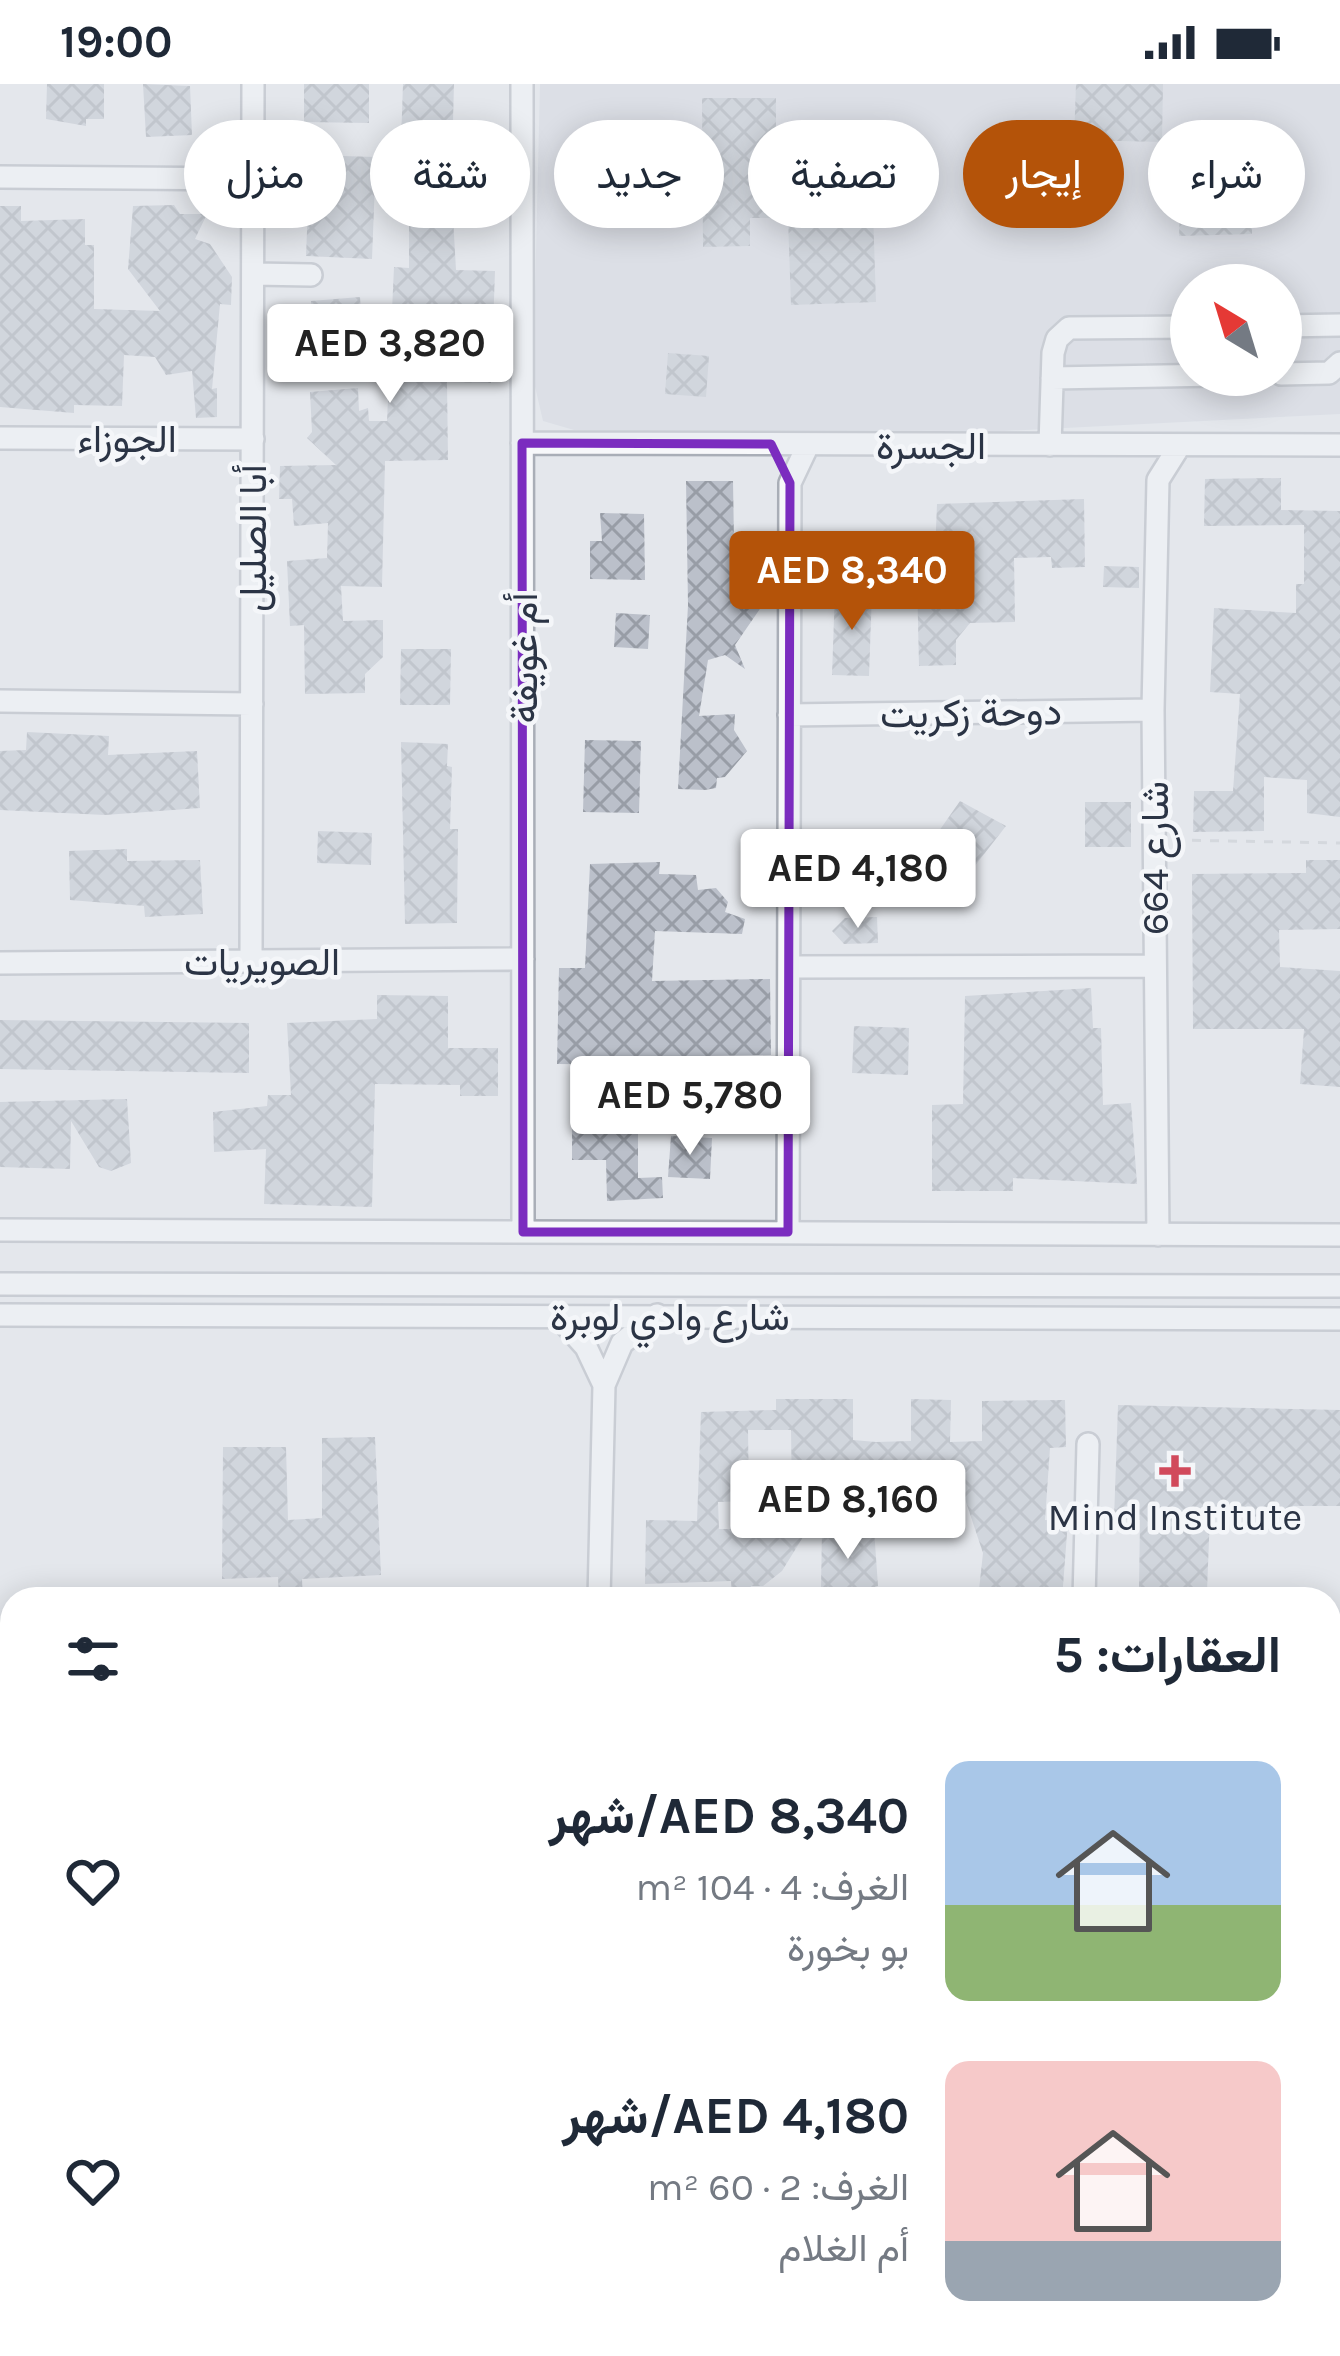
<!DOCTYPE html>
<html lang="ar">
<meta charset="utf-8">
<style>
:root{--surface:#fff;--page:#f6f6f7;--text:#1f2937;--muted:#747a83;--accent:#b45309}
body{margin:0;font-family:Karla,Vazirmatn,sans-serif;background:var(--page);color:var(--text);direction:rtl;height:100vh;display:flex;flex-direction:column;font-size:45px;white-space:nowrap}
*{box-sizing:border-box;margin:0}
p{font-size:39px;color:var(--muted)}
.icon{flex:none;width:66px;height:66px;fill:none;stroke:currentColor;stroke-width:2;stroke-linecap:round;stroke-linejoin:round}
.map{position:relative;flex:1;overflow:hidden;direction:ltr}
.sheet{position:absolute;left:0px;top:1503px;width:1341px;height:771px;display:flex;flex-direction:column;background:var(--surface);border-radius:36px 36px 0 0;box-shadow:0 6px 30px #0003;direction:rtl}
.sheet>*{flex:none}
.banner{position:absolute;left:36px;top:36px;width:1269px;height:108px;direction:rtl;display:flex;gap:24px}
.needle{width:78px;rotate:322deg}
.tools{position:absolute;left:1170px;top:180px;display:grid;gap:24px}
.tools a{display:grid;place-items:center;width:132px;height:132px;border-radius:50%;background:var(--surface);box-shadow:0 6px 30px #0003;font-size:60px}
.price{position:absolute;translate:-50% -102px;padding:0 27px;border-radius:12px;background:#fff;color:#222;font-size:39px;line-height:78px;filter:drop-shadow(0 3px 6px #0008)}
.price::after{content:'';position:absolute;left:50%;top:72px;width:36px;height:27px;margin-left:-18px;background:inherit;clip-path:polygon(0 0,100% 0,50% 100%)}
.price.current{background:var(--accent);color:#fff}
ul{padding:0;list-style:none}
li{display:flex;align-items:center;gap:36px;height:300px;padding:0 60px}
li span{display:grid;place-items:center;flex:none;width:336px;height:240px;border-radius:24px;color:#555}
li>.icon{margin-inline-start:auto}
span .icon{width:144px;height:144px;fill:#fffc;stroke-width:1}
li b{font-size:51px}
h2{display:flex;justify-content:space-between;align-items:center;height:144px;padding:0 60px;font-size:51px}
.tag{padding:0 42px;border-radius:54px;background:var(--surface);box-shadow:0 6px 30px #0003;font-size:42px;line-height:108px}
.tag.current{background:var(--accent);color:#fff}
.status{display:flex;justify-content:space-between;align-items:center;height:84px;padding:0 60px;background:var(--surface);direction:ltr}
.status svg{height:33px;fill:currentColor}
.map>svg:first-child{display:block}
.built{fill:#d2d6de;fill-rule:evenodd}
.building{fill:url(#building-cross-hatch)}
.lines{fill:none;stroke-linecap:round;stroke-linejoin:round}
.minor-casing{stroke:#a9aeb7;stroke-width:26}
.path{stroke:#c2c5cb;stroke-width:3;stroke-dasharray:9 9;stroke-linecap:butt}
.minor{stroke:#f7f8fa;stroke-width:21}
.marked{fill:none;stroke:#7b2cbf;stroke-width:9;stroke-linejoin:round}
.poi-dot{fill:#d1495b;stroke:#f4f6f9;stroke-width:4.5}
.labels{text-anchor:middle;stroke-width:9;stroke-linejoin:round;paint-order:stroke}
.street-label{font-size:39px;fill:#2b3445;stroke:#f4f6f9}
.poi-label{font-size:39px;fill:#2b3445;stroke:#f4f6f9}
</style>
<div class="status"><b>19:00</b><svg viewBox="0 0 49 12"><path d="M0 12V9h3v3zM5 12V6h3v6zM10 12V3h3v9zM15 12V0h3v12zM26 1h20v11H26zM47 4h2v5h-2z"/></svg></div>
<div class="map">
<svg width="1340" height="2272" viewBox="0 0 1340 2272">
<defs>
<pattern id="building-cross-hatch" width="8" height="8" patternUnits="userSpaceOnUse" patternTransform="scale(3)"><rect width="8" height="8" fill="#bbc0ca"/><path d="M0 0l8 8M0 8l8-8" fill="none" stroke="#989da6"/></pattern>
</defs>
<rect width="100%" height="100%" fill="#e4e7ec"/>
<path class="built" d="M 540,0 L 1340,0 L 1340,330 L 1004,347 L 574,346 L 543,337 L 533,294 ZM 1191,201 L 1281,201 L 1281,291 L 1191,291 Z"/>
<path class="building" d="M 47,0 L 104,0 L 104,35 L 86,35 L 86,42 L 46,35 Z
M 143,0 L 190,2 L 192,51 L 146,53 Z
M 304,0 L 369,0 L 369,39 L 304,38 Z
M 403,0 L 454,0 L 452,74 L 463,74 L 463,131 L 453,133 L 456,186 L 495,187 L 491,299 L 447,298 L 448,376 L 385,377 L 382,503 L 341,502 L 343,537 L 383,536 L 383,573 L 365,590 L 365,609 L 305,610 L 304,541 L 290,542 L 287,477 L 327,474 L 328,439 L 294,442 L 292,415 L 279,415 L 280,382 L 336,381 L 307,354 L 312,348 L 310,308 L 358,304 L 359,327 L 368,324 L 369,337 L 387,337 L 394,183 L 409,184 L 409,58 L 401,58 Z
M 1076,0 L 1163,0 L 1162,58 L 1074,56 Z
M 702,14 L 776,14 L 776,100 L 872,97 L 876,218 L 791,221 L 788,134 L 750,134 L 750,162 L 703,163 Z
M 1252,47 L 1252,150 L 1179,152 L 1183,50 Z
M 310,71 L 376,73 L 372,175 L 306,172 Z
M 174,121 L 180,130 L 207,130 L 195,155 L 210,160 L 232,193 L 231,221 L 220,220 L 212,305 L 217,304 L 217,333 L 196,334 L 192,287 L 166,291 L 155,273 L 124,271 L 122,322 L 74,321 L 74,329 L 0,323 L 0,122 L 21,122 L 21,137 L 85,135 L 85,161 L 94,161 L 94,225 L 160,227 L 128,185 L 133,122 Z
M 360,213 L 364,271 L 316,274 L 311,217 Z
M 668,269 L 709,272 L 706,313 L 665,310 Z
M 1281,394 L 1281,426 L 1340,427 L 1340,733 L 1307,729 L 1307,696 L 1264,693 L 1264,747 L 1193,748 L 1194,707 L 1233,707 L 1240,610 L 1210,608 L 1214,524 L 1296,529 L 1296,500 L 1304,500 L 1304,441 L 1204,442 L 1205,395 Z
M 686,397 L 733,397 L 735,520 L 764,519 L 735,561 L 745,585 L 725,571 L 708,576 L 699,632 L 735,630 L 734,646 L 747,667 L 725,693 L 717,694 L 716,704 L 705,706 L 678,705 L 688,521 Z
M 1084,415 L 1085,483 L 1052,484 L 1051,473 L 1014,474 L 1015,538 L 970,539 L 956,556 L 956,581 L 919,582 L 917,495 L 934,494 L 937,420 Z
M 600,429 L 644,430 L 645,496 L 590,495 L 590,457 L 602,457 Z
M 1104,482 L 1139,483 L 1139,504 L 1103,503 Z
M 835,506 L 872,507 L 869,592 L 832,591 Z
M 616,529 L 650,531 L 648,565 L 614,563 Z
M 401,565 L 451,565 L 450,621 L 400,621 Z
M 27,648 L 109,652 L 108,671 L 197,667 L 200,724 L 105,731 L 0,726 L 0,667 L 26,666 Z
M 585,656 L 641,657 L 639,729 L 583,728 Z
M 401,658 L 448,660 L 447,682 L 452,683 L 450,745 L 458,745 L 457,839 L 405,840 Z
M 960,717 L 1006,742 L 956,806 L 918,777 Z
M 1085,718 L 1131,718 L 1131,763 L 1085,763 Z
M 318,747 L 372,749 L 371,781 L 317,779 Z
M 127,765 L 127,777 L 200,776 L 203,830 L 145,833 L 144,822 L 70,816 L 69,767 Z
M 1306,776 L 1340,776 L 1340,845 L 1279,846 L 1280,883 L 1340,887 L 1340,1003 L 1300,1000 L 1304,945 L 1193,945 L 1192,790 L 1306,789 Z
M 660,778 L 659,790 L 696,791 L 698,806 L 716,804 L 728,818 L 725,828 L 745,835 L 742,850 L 655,847 L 652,897 L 770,895 L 771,971 L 649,973 L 649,981 L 557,980 L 559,884 L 585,884 L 590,780 Z
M 877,833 L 878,859 L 844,860 L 832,847 L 845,834 Z
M 1091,904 L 1093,944 L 1101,944 L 1103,1021 L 1131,1019 L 1137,1100 L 1013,1094 L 1013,1107 L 932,1107 L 932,1021 L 963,1020 L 965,912 Z
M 377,911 L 448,912 L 448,964 L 498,964 L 498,1012 L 460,1012 L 460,1001 L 375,1000 L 372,1123 L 264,1120 L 266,1065 L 214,1068 L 213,1028 L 267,1022 L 268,1011 L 291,1011 L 287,939 L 377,935 Z
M 0,936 L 249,939 L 249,989 L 0,985 Z
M 854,942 L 909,944 L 908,991 L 852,989 Z
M 127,1015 L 131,1079 L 111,1087 L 99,1083 L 71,1037 L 70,1085 L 0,1083 L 0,1018 Z
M 638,1020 L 638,1094 L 662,1093 L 663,1114 L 607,1117 L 606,1076 L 572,1076 L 572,1021 Z
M 671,1052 L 712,1054 L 710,1095 L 668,1093 Z
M 776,1315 L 853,1315 L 853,1356 L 876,1358 L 911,1357 L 911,1315 L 951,1316 L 950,1358 L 982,1357 L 982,1317 L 1065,1316 L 1066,1363 L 1050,1364 L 1045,1436 L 1068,1437 L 1062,1515 L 978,1515 L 983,1469 L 965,1415 L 792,1414 L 791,1346 L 748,1346 L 749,1417 L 718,1418 L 719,1445 L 808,1445 L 782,1487 L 763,1502 L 751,1502 L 747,1513 L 732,1512 L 731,1497 L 645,1500 L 646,1436 L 697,1437 L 701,1328 L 776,1326 Z
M 1118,1321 L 1340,1326 L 1340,1422 L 1293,1422 L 1293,1434 L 1210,1431 L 1207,1507 L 1139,1505 L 1140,1436 L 1114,1435 Z
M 375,1353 L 381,1491 L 302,1495 L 303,1515 L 279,1515 L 278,1493 L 222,1495 L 223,1363 L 286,1363 L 288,1436 L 322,1434 L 322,1354 Z
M 822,1445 L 874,1445 L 878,1502 L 859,1508 L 857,1515 L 840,1515 L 821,1504 Z"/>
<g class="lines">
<defs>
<path id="minor" d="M 522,0 L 523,1148
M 0,93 L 252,95
M 253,190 L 311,191
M 1281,242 L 1340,241
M 1281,290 L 1329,289 L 1340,279
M 1052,294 L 1218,291
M 0,354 L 253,355
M 522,359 L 1340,361
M 1050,361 L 1053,269 L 1057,255 L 1069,244 L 1191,243
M 0,617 L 252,620
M 789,631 L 1153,626
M 251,877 L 253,0
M 0,879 L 523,875
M 791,883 L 1155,882
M 0,1146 L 1340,1151
M 788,1148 L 790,399 L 808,361
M 1158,1151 L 1153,626 L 1158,396 L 1180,361
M 0,1200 L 1340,1202
M 0,1231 L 1340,1235
M 557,1231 L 586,1263 L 604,1301
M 599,1515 L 604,1301 L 622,1259 L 657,1231
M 1084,1515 L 1088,1360
M 0,1579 L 12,1581
M 1329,1705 L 1340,1677
M 0,1772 L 12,1740
M 1329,2083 L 1340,2087
M 1270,2262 L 1295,2272
M 119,2272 L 123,2262
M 318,2272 L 322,2262
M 923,2272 L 928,2262"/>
</defs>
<use href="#minor" class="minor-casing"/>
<path class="path" d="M 1174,756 L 1340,759"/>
<use href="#minor" class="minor"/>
</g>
<path d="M0 0H1340V2272H0ZM 522,359 L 771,360 L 790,399 L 788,1148 L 523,1148 Z" fill="#e4e7ec" fill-opacity=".55" fill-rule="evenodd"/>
<path class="marked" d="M 522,359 L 771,360 L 790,399 L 788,1148 L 523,1148 Z"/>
<path class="poi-dot" d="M1169 1369h12v12h12v12h-12v12h-12v-12h-12v-12h12z"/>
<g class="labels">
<g class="street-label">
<text x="127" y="368">الجوزاء</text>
<text x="931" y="375">الجسرة</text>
<text transform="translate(252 454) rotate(-90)" y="14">أبا الصليل</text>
<text transform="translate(523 574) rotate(-90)" y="14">أم غويفة</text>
<text transform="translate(971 628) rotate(-1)" y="14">دوحة زكريت</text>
<text transform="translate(1154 774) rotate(-90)" y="14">شارع 664</text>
<text x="262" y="891">الصويريات</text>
<text x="670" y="1246">شارع وادي لوبرة</text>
</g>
<g class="poi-label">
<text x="1175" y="1446">Mind Institute</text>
</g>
</g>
</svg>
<div class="tools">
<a><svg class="needle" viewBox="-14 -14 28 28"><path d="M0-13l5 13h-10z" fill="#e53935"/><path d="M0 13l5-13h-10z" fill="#747a83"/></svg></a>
</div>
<b class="price" style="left:390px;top:322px">AED 3,820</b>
<b class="price current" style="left:852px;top:549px">AED 8,340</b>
<b class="price" style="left:858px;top:847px">AED 4,180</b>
<b class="price" style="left:690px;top:1074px">AED 5,780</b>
<b class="price" style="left:848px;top:1478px">AED 8,160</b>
<div class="banner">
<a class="tag">شراء</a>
<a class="tag current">إيجار</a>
<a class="tag">تصفية</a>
<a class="tag">جديد</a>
<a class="tag">شقة</a>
<a class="tag">منزل</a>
</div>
<section class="sheet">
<h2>العقارات: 5<svg class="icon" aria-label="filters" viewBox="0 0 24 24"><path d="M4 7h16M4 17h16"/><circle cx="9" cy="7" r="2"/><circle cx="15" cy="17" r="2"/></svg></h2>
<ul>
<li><span style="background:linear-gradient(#a9c7e8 60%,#8fb573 0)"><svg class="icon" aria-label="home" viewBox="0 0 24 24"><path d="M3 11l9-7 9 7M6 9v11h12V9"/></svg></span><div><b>AED 8,340/شهر</b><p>الغرف: 4 · 104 m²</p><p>بو بخورة</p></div><svg class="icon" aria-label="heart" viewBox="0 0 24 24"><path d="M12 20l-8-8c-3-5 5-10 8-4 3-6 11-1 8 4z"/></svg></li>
<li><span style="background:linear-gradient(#f6c9c9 75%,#9aa5b1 0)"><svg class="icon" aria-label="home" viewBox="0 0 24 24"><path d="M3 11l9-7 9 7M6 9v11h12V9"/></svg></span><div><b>AED 4,180/شهر</b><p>الغرف: 2 · 60 m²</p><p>أم الغلام</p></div><svg class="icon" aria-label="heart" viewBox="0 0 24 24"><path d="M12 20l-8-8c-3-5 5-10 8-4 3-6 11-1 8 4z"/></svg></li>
</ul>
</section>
</div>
